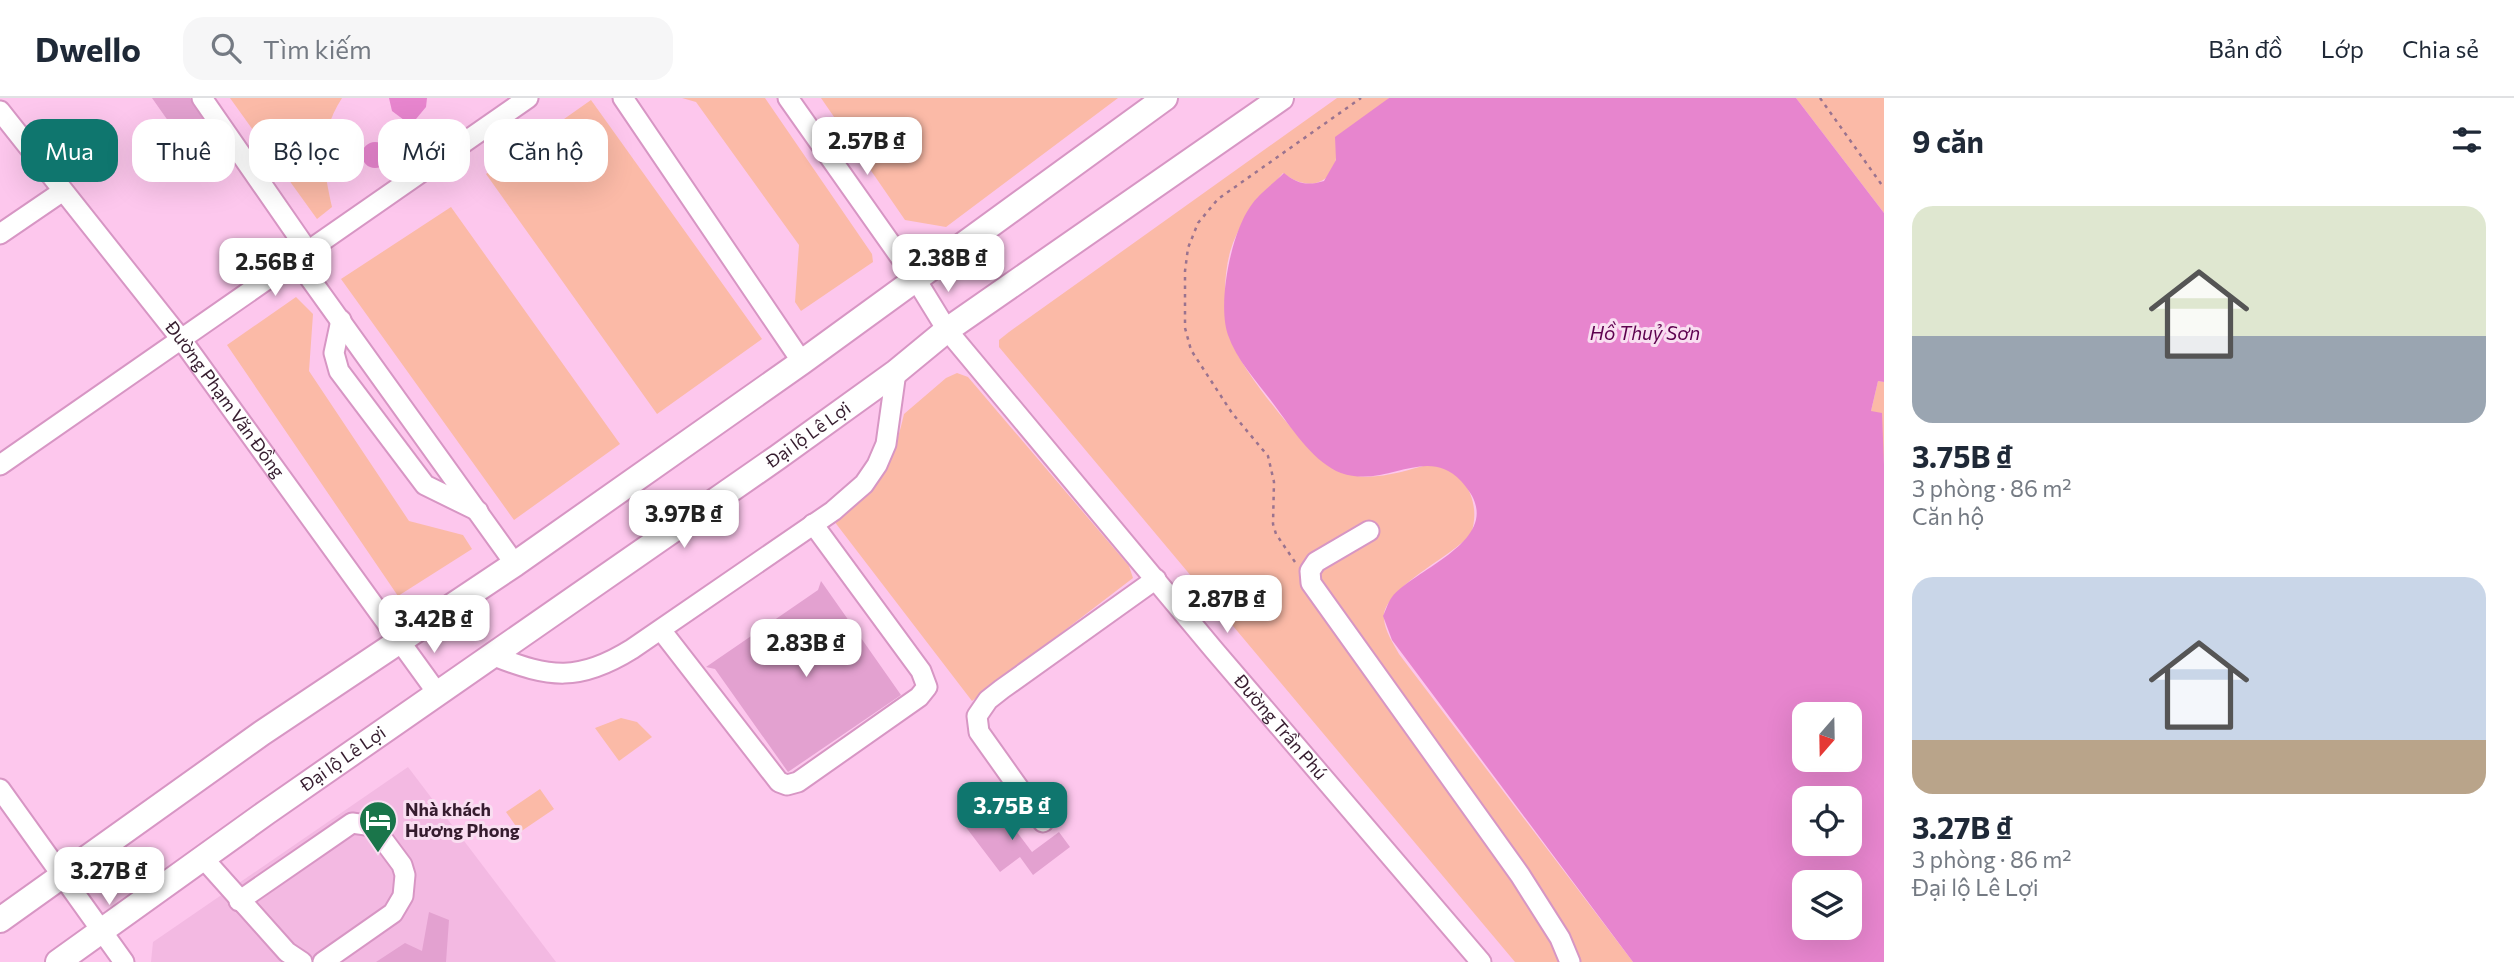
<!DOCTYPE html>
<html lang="vi">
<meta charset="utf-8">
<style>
:root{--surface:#fff;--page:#f6f6f7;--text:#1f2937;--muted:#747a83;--line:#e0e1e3;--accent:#0f766e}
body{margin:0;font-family:Commissioner,sans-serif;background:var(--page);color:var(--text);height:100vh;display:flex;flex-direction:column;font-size:26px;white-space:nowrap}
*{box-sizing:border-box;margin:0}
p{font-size:23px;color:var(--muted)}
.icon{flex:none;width:38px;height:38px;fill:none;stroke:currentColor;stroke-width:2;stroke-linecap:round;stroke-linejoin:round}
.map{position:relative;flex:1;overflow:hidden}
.side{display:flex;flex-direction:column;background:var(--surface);width:630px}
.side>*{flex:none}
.banner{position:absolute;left:21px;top:21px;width:665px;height:63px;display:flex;gap:14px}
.needle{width:46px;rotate:200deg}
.controls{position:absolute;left:1792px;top:604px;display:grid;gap:14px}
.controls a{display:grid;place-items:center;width:70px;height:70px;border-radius:14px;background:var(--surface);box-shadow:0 7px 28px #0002;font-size:35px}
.price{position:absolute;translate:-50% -60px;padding:0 16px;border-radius:14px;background:#fff;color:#222;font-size:23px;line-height:46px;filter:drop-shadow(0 2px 4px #0008)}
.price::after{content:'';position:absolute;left:50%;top:42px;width:21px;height:16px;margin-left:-10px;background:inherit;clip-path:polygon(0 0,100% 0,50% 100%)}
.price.selected{background:var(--accent);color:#fff}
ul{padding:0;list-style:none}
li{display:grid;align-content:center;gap:14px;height:371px;padding:0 28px}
li span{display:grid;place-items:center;height:217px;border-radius:21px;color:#555}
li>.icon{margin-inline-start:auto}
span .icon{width:126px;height:126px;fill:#fffc;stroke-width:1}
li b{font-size:30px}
h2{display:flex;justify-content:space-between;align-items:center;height:84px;padding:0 28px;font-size:30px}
.pill{padding:0 24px;border-radius:21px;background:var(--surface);box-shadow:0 7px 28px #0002;font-size:24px;line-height:63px}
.pill.selected{background:var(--accent);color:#fff}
header{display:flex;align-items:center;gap:42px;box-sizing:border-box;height:98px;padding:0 35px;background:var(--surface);border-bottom:2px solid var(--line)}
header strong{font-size:33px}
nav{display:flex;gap:38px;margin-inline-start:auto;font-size:24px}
.search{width:490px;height:63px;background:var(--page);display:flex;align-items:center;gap:18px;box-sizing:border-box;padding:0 24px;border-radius:21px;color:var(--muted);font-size:26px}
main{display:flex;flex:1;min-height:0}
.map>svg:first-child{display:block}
.built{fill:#f3b9e2}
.green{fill:#fbbaa7}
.water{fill:#e785ce;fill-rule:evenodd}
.building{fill:#e3a1d0}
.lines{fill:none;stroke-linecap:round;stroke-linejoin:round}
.minor-casing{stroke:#d796c4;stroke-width:23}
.major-casing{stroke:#d796c4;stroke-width:28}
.path{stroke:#9a738f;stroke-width:2.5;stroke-dasharray:3.5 5;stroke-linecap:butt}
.minor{stroke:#fff;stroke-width:19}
.major{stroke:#fff;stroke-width:24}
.labels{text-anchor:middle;stroke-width:6;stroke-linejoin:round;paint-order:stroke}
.street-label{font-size:18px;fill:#351c2e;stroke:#f9def1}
.poi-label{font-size:18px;font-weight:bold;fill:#351c2e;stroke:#f9def1;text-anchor:start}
.water-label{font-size:19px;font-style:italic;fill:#5d004e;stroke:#f9def1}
</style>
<header>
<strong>Dwello</strong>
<div class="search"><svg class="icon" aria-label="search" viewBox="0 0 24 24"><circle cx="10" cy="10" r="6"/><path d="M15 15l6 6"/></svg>Tìm kiếm</div>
<nav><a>Bản đồ</a><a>Lớp</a><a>Chia sẻ</a></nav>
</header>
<main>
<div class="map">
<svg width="1884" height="864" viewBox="0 0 1884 864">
<rect width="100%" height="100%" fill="#fdc7ed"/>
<path class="built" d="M 408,669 L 556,864 L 151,864 L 153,844 Z"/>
<path class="green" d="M 230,0 L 342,0 C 318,37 323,69 332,109 L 317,121 Z
M 682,0 L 765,0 L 872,156 L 873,164 L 801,213 L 795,204 L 799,147 L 696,4 Z
M 821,0 L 1118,0 L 946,129 L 905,122 Z
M 1337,0 L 1389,0 C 1375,14 1348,34 1338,50 C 1335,55 1337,64 1334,70 C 1322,92 1300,88 1283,75 C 1262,100 1239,122 1230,154 C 1222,184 1223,226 1237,255 C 1250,282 1314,364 1341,374 C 1370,385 1401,374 1430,366 C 1465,370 1482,404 1471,436 C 1453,458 1381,491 1384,521 C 1385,533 1393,545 1399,556 L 1633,864 L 1515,864 L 999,249 L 999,242 L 1009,234 Z
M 1796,0 L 1884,0 L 1884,115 Z
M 591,2 L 762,241 L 657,316 L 486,76 Z
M 451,109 L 620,346 L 514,422 L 341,181 Z
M 296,199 L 313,216 L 309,273 L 409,423 L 463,437 L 472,451 L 398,498 L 227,247 Z
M 957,275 L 968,279 L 1129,468 L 1133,480 L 972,603 L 834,423 C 881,387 891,372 904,316 L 946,280 Z
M 1878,283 L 1884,284 L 1884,367 L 1882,347 L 1871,313 Z
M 621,620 L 637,624 L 652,639 L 619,663 L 595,630 Z
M 540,691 L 554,711 L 520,734 L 506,714 Z"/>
<path class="water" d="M 389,0 L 427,0 L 426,9 L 416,21 L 404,22 L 392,13 Z
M 1389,0 L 1796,0 L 1884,115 L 1884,284 L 1878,283 L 1871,313 L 1882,315 L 1884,367 L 1884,864 L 1633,864 L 1392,542 L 1383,518 C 1386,512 1388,504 1392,499 C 1413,473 1489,447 1475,405 C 1473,397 1466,389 1461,383 C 1426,346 1387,391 1341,375 C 1315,365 1294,334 1278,312 C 1262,289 1237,264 1228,237 C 1217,206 1231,136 1250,109 C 1258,96 1273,86 1284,75 C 1297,86 1308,88 1324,83 L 1336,62 L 1335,39 ZM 1850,616 L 1850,662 L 1804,662 L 1804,616 ZM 1850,700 L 1850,746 L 1804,746 L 1804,700 ZM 1850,784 L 1850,830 L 1804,830 L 1804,784 Z
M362 57a13 13 0 1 1 26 0a13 13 0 1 1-26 0Z"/>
<path class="building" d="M 152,0 L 190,0 L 225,55 L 202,71 Z
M 821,483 L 901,597 L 788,674 L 715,571 L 706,569 L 818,492 Z
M 995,705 L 1032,754 L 1059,734 L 1070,749 L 1033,777 L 1020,759 L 1000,774 L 965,728 Z
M 429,814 L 449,822 L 446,864 L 376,864 L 405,845 L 422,853 Z"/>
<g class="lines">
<defs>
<g id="minor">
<path d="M 202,0 L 308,153"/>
<path d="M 623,0 L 802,264"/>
<path id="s1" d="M 788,0 L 915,180 L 947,232 L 1214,552 L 1481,864"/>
<path id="s2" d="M 0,13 L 181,241 L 438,596"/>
<path d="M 0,136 L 63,93"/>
<path d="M 296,161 L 515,466"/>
<path d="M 341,222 L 334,255 L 339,273 L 425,387 L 478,413"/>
<path d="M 0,367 L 528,0"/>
<path d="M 1369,433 L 1316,464 L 1310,473 L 1311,485 L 1520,777 L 1560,840 L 1570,864"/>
<path d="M 661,532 L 779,684 L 787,687 L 798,684 L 919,599 L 927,589 L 921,573 L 813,426"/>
<path d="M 494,558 C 550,580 579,584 632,551 L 833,413 L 864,386 L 877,367 L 886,346 L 896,274"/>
<path d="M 0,691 L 124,864"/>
<path d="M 1043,724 L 979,634 L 977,618 L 988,602 L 1002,591 L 1156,481"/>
<path d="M 203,760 L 287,854 L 302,864"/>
<path d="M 239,803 L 352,725 L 373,728 L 402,767 L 405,777 L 403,798 L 393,815 L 323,864"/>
</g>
<g id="major">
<path d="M 0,822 L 262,635 L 515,466 L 802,264 L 1165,0"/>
<path id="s3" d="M 58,864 L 267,714 L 778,359 L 896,274 L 947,232 L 1281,0"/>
</g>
</defs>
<use href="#minor" class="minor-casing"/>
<use href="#major" class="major-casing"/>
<path class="path" d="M 1820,0 L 1884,90
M 1295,464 L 1276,436 L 1273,426 L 1274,384 L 1268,358 L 1232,315 L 1191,252 L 1185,230 L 1185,173 L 1188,150 L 1198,125 L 1218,101 L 1361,0"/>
<use href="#minor" class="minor"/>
<use href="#major" class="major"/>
</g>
<defs>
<symbol id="hotel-pin" viewBox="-11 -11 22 30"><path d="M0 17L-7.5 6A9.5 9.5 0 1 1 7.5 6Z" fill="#1a754a" stroke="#f9def1"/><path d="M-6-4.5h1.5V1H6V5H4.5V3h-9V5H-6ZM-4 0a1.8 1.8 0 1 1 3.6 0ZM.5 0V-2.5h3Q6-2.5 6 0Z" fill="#fff"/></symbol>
</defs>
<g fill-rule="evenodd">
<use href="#hotel-pin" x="356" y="700" width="44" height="60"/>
</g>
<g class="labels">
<g class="street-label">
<text dy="6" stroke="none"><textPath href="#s2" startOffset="366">Đường Phạm Văn Đồng</textPath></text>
<text dy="6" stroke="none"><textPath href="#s3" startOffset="917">Đại lộ Lê Lợi</textPath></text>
<text dy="6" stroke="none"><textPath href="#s1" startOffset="800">Đường Trần Phú</textPath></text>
<text dy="6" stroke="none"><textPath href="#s3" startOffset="350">Đại lộ Lê Lợi</textPath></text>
</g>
<g class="poi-label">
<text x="405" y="718">Nhà khách<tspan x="405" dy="21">Hương Phong</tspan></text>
</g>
<g class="water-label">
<text x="1645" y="242">Hồ Thuỷ Sơn</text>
</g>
</g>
</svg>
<div class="controls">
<a><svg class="needle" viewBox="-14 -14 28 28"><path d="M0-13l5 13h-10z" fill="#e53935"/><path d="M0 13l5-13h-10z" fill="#747a83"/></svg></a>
<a><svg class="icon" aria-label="locate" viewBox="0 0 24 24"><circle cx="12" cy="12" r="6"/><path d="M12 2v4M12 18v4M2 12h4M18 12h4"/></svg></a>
<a><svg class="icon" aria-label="layers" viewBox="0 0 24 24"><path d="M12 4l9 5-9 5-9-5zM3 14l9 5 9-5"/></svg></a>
</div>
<b class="price" style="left:867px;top:79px">2.57B ₫</b>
<b class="price" style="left:948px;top:196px">2.38B ₫</b>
<b class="price" style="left:275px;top:200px">2.56B ₫</b>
<b class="price" style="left:684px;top:452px">3.97B ₫</b>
<b class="price" style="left:1227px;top:537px">2.87B ₫</b>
<b class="price" style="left:434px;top:557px">3.42B ₫</b>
<b class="price" style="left:806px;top:581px">2.83B ₫</b>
<b class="price selected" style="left:1012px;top:744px">3.75B ₫</b>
<b class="price" style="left:109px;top:809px">3.27B ₫</b>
<div class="banner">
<a class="pill selected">Mua</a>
<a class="pill">Thuê</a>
<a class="pill">Bộ lọc</a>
<a class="pill">Mới</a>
<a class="pill">Căn hộ</a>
</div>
</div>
<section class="side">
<h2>9 căn<svg class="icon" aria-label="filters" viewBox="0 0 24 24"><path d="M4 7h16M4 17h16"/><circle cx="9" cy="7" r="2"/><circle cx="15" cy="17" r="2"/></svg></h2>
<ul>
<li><span style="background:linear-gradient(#dfe7d0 60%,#9aa5b1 0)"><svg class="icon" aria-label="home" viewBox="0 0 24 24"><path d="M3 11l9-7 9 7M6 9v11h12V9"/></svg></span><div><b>3.75B ₫</b><p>3 phòng · 86 m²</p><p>Căn hộ</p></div></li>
<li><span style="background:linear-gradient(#c9d6e8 75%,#b9a48a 0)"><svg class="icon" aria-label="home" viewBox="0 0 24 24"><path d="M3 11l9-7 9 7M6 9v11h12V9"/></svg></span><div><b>3.27B ₫</b><p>3 phòng · 86 m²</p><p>Đại lộ Lê Lợi</p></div></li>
</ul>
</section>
</main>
